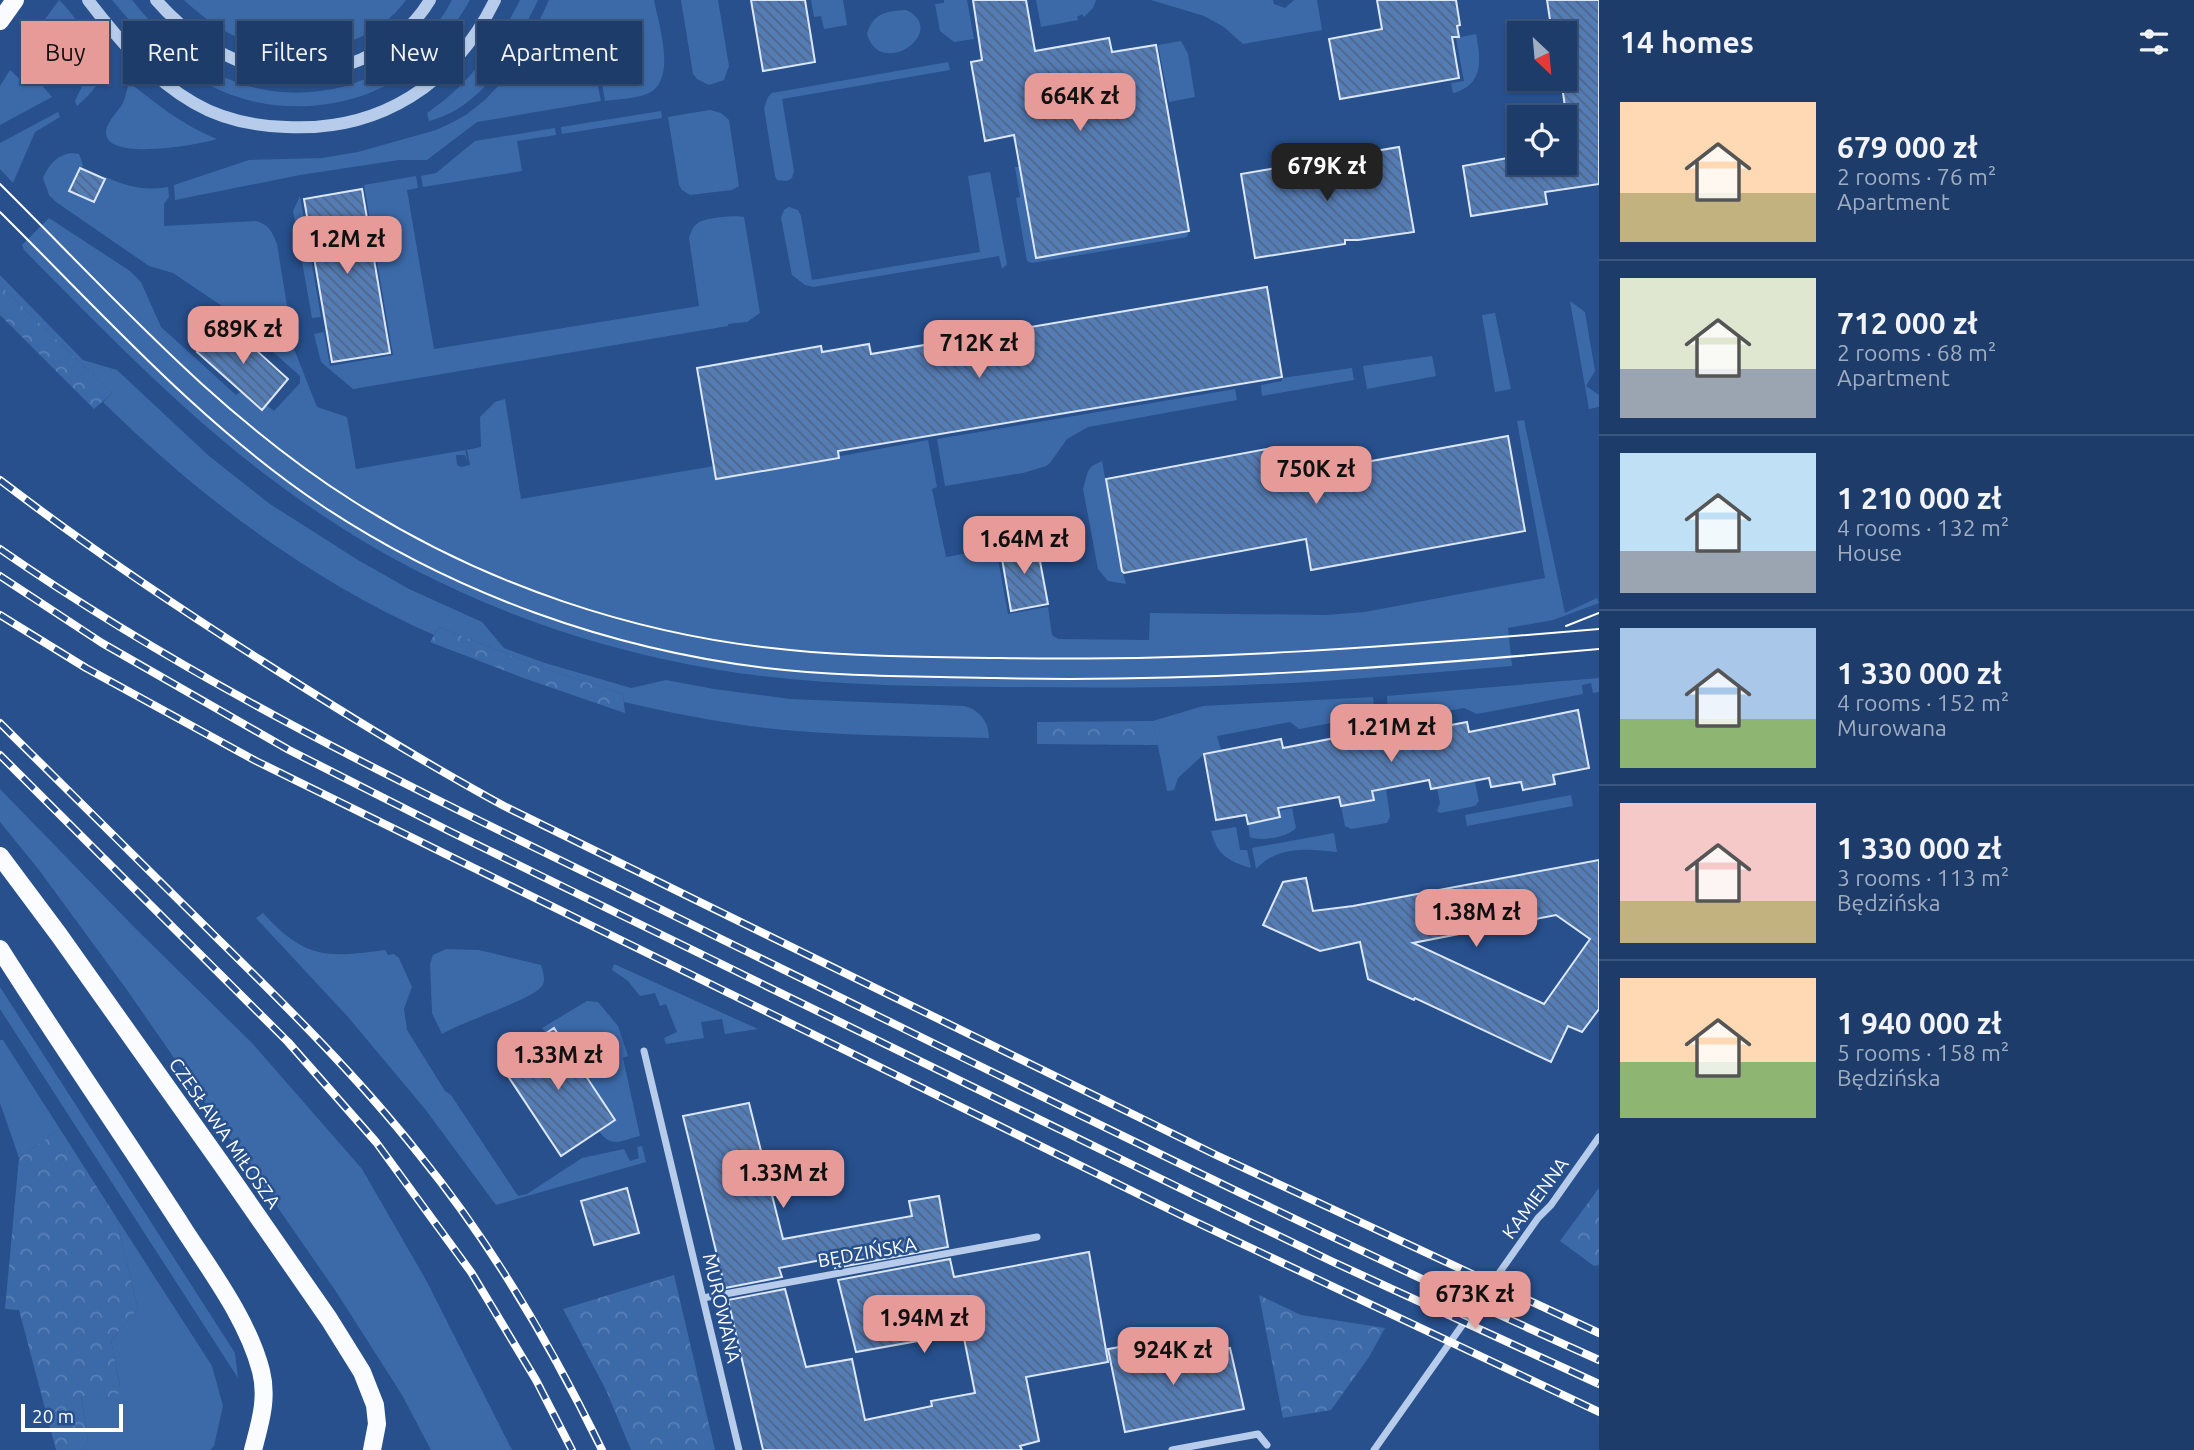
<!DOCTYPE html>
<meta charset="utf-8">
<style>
:root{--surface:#1d3c6a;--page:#254370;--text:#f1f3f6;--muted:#a0adc1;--line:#3b567e;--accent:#e69b98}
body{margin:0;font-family:Ubuntu,sans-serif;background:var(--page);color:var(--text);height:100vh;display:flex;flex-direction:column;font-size:26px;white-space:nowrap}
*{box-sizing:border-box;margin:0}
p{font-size:23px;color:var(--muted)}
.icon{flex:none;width:38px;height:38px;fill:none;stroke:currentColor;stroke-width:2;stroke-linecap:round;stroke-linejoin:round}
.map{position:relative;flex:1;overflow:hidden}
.drawer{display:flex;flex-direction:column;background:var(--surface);width:595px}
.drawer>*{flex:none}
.hud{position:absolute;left:21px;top:21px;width:665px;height:63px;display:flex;gap:14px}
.needle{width:46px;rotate:154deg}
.fabs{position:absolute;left:1507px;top:21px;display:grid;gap:14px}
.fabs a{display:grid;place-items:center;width:70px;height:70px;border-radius:0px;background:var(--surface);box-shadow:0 2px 5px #0004,0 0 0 2px var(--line);font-size:35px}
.scale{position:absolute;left:21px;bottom:18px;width:102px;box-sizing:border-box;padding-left:7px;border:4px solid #fff;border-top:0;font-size:19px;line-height:24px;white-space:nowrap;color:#fff;-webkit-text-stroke:5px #27508d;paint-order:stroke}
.price{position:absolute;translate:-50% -60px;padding:0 16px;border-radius:14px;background:var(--accent);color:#111;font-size:23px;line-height:46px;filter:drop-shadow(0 2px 4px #0008)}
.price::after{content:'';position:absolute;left:50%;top:42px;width:21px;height:16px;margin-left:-10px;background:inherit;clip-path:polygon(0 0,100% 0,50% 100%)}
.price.selected{background:#222;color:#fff}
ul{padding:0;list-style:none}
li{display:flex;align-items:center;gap:21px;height:175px;padding:0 21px}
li+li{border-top:2px solid var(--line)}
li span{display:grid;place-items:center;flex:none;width:196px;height:140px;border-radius:0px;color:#555}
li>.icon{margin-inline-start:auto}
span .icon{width:84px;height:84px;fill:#fffc;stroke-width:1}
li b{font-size:30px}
h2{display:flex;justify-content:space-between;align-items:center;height:84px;padding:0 21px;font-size:30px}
.tag{padding:0 24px;border-radius:0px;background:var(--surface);box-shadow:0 2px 5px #0004,0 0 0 2px var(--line);font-size:24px;line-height:63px}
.tag.selected{background:var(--accent);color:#111}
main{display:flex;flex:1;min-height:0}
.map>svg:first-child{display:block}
.grass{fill:#3c6aa9}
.forest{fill:url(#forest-crowns)}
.building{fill:url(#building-back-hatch);stroke:#dbe7f8;stroke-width:2;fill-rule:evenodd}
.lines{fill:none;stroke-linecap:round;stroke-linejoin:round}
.minor{stroke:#b7ccea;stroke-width:7}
.tertiary{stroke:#b7ccea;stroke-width:12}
.primary{stroke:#fafcff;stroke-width:18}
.tram{stroke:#fff;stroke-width:2}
.rail-casing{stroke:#fff;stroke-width:8}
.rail{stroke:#27508d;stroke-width:5;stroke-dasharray:16;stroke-linecap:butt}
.labels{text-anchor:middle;stroke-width:5;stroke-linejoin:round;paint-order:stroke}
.street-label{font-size:19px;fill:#fff;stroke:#27508d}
</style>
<main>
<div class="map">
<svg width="1599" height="1450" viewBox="0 0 1599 1450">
<defs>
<pattern id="forest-crowns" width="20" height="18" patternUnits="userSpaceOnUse" patternTransform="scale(1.75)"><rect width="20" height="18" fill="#3c6aa9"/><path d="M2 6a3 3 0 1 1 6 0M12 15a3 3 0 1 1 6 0" fill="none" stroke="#5980b6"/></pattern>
<pattern id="building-back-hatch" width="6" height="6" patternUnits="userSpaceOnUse" patternTransform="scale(1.75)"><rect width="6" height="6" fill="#547cb5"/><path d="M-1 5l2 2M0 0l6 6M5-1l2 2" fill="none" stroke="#506686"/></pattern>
</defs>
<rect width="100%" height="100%" fill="#27508d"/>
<path class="grass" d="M 59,0 C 68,8 76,20 83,30 C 109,64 110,77 77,106 L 75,101 L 86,78 L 33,36 Z
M 112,0 L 132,0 C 159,34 195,67 236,82 C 318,112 412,77 452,0 L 470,0 C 458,20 446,39 429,55 C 371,111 278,122 207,84 C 168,64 139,32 112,0 Z
M 184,0 L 406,0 C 394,17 375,31 356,39 C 292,68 233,46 184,0 Z
M 520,0 L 538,0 C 515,48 485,107 429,121 L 427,113 C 469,84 497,46 520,0 Z
M 549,0 L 654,0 C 659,26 679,85 644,95 C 632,99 618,99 605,101 L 600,71 L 608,69 L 605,50 L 585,54 L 588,73 L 595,72 L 601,101 L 477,122 L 427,160 L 399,160 L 300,175 L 175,200 L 174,185 L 249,160 L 322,158 L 358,152 L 436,130 L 451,123 L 466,115 L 486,99 L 510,73 L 532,36 Z
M 681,0 L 718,0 L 729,66 L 724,80 L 709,85 L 697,79 L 693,74 Z
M 811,0 L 843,0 L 847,25 L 824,29 L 821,16 L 814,17 Z
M 944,0 L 967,0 L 974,39 L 954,42 L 940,31 L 935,4 L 944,3 Z
M 1036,0 L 1096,0 L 1093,8 L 1084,17 L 1082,14 L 1077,17 L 1078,20 L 1041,27 Z
M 1151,0 L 1273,0 L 1274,4 L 1285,8 L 1294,0 L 1317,0 L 1322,30 L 1243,44 L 1224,27 L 1204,16 Z
M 906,10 C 950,30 881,81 867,34 C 873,13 887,11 906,10 Z
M 1476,34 C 1481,59 1484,85 1453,93 L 1451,83 L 1464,81 L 1456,38 Z
M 1181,41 L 1188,54 L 1195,97 L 1169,102 L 1158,45 Z
M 948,62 L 950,70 L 782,99 L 794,171 L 792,178 L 787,181 L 777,180 L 775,176 L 764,108 L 768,97 L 772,93 Z
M 10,70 L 21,80 L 30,71 L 52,97 L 0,125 L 0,86 Z
M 129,82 C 156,104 184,126 217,139 C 202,144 103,163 106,131 C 107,121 118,112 123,103 C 126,96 127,89 129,82 Z
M 710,110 L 721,113 L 729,120 L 739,186 L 732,190 L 690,195 L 682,190 L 679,185 L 668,117 Z
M 661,111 L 662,118 L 562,134 L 561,127 Z
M 58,112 L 60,117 L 35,132 L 13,183 L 0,169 L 0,143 Z
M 555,128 L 556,135 L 517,141 L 522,171 L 423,187 L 421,176 L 436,173 L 475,141 Z
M 72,153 L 79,154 L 83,165 L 69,191 L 94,202 L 105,177 C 130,187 142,191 168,187 L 169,197 L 164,204 L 164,226 L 256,221 C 269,225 272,231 277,244 L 294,349 L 317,407 L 347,417 L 356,469 L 465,450 L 468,463 L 465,455 L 456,455 L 457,465 L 461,467 L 470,465 L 467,450 L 481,447 L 480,417 L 495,402 L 505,399 L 521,499 L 714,466 L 716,479 L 928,440 L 937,487 L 932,489 L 946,557 L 996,548 L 1008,614 L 1048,607 L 1052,635 L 1058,639 L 1149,640 L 1150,613 L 1326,615 L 1365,612 L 1545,578 L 1517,421 L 1524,420 L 1565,613 L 1597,598 L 1599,603 L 1553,620 L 1508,628 L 1512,666 C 1423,673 1333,682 1244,685 C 1165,688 1086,688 1007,687 C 923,686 838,686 754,675 C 601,655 450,601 322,515 C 210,441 118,345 24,250 L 22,245 L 49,218 L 130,271 L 141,282 L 161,327 L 236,395 L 241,391 L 261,409 L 266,405 L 274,411 L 300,383 L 300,376 L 230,314 L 231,312 L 173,273 L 149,266 L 56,202 L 49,195 L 43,178 C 49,164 57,155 72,153 Z
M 1015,167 L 1020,167 L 1037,258 L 1189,231 L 1187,237 L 1032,263 L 1027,261 L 1016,198 L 1020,197 Z
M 990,172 L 1007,264 L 1002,269 L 999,256 L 813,287 L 805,285 L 792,275 L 781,218 L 784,210 L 789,207 L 798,210 L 801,216 L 812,280 L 980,252 L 968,176 Z
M 416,176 L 418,188 L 407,190 L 434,349 L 699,306 L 689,238 C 691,233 692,227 698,223 C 705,218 735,215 744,217 L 760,313 L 747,322 L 728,324 L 728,326 L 353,389 L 321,362 L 314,334 L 324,332 L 330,366 L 393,355 L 364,185 Z
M 300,196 L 321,317 L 312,318 L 293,211 Z
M 0,275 L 83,360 L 117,370 L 209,456 L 270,504 L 358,560 L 409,589 L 482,622 L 504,648 L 545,663 L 631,688 L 666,680 L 714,689 L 790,699 L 964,706 C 980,710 989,722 989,738 C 914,736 839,736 765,728 C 718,722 671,713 624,702 L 623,694 L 543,668 L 439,627 L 434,635 C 310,580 199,497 103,402 L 112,393 L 0,285 Z
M 1570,301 L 1585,312 L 1595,371 L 1586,386 L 1599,395 L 1599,407 L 1589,409 Z
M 1495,313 L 1511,389 L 1495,392 L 1482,315 Z
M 1432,356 L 1436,376 L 1367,389 L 1363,366 Z
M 1352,368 L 1354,380 L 1262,396 L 1261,385 L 1282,381 L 1282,378 Z
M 1235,389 L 1237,400 L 1088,427 L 1067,439 L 1050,463 L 1046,466 L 1023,473 L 945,486 L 937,439 Z
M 1102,461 L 1122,570 L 1126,584 L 1108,581 L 1098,569 L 1083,489 L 1088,471 L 1092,466 Z
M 1599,678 L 1599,692 L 1593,693 L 1591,683 L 1582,685 L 1583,694 L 1477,714 L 1464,708 L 1405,719 L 1388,709 L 1387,696 Z
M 1373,697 L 1375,715 L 1299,729 L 1290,722 L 1217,736 L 1221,750 L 1204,754 L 1178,778 L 1174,790 L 1167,791 L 1153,721 L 1203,706 Z
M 1474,778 L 1479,801 L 1475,806 L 1440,813 L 1437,811 L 1440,803 L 1437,788 L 1463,783 Z
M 1386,788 L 1390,817 L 1387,823 L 1351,829 L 1345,826 L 1341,806 L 1372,791 Z
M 0,789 L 135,928 L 252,1043 L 362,1169 L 426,1280 L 512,1450 L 431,1450 L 402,1395 L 337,1293 L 127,990 L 39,870 L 0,822 Z
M 1571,795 L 1573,806 L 1467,826 L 1465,815 Z
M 1292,808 L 1296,828 C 1288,837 1261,842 1250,837 L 1248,824 L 1280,817 L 1279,811 Z
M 1236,827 L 1240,850 L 1247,850 L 1251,868 C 1228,861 1217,855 1211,831 Z
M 1334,833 L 1337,852 C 1307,849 1279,845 1256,869 L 1252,848 Z
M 263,913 C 305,959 326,958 385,950 L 388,955 L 394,954 L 399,958 L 412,987 L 404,1009 L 407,1030 L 445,1091 L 451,1095 L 518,1196 L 527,1194 L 582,1158 L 624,1149 L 630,1161 L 639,1158 L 637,1147 L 642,1146 L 646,1162 L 496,1205 L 425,1109 L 348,1017 L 256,918 Z
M 446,949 L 479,950 L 541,965 C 543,972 546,980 542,986 C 532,1000 461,1022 442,1034 L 432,1013 L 430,964 L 433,955 Z
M 614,964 L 758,1029 L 725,1034 L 722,1019 L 701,1022 L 704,1038 L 666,1044 L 664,1038 L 677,1032 L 666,1004 L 660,1006 L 655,993 L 640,996 L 628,981 L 612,970 Z
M 0,987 L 235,1353 L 238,1378 L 0,1009 Z
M 587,1001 L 598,1002 L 618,1026 L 628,1056 L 623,1058 L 640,1136 C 622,1140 611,1149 599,1131 L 614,1120 L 542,1028 Z
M 0,1040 L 3,1040 L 60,1129 L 19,1158 L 0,1103 Z
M 116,1217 L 212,1366 L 223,1406 L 214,1446 L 210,1450 L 82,1450 L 88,1441 L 81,1395 L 96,1395 L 120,1386 L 111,1340 L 138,1309 Z"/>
<path class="forest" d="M 0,285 L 112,393 L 94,409 L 0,315 Z
M 439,627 L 543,668 L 623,694 L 625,713 L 529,680 L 430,642 Z
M 1153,721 L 1158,745 L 1037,744 L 1037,722 Z
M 60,1129 L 116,1217 L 138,1309 L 111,1340 L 120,1387 L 116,1400 L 96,1395 L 81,1396 L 88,1441 L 82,1450 L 56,1450 L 19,1310 L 5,1309 L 19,1158 Z
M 1599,1188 L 1599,1265 L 1594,1266 L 1560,1241 Z
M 674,1275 L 715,1450 L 631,1450 L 606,1390 L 563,1309 Z
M 1259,1295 L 1301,1315 L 1385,1328 L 1369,1357 L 1331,1410 L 1283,1418 Z"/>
<path class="building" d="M 751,0 L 805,0 L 815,62 L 763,71 Z
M 973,0 L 1026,0 L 1035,51 L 1109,38 L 1112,52 L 1156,45 L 1189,231 L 1036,258 L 1014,135 L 985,141 L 971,62 L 982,60 Z
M 1377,0 L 1456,0 L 1460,25 L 1457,26 L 1459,37 L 1452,37 L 1459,78 L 1340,99 L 1329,39 L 1382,29 Z
M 1547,0 L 1599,0 L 1599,184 L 1545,192 L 1547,204 L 1471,216 L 1463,166 L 1519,156 L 1519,163 L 1564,163 L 1564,149 L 1571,148 L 1561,79 L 1564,79 L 1564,33 L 1552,33 Z
M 1399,147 L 1414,232 L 1358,240 L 1345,240 L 1345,244 L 1255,258 L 1241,174 Z
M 80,168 L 105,179 L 94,202 L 69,191 Z
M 362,189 L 390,353 L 332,362 L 304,199 Z
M 1267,287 L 1282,377 L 838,451 L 839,458 L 716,479 L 697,368 L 821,346 L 822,352 L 869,344 L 871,354 Z
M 225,322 L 288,379 L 262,410 L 197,352 Z
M 1508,436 L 1525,531 L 1311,570 L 1306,539 L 1124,573 L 1122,571 L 1106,479 L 1277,447 L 1290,447 L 1295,475 Z
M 1036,540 L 1048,604 L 1011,611 L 1000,547 Z
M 1578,710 L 1589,768 L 1553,775 L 1555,784 L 1523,790 L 1521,782 L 1491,787 L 1489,778 L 1431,789 L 1429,780 L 1372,791 L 1374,800 L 1341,806 L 1339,797 L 1278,808 L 1280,817 L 1248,824 L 1246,815 L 1216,820 L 1204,754 L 1281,739 L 1283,748 L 1376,730 L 1378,739 L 1467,722 L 1469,732 Z
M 1599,860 L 1599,1009 L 1582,1032 L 1568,1026 L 1551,1062 L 1415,998 L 1414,1000 L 1368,979 L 1360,942 L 1320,951 L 1263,925 L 1283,882 L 1306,878 L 1313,911 L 1353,906 ZM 1556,915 L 1590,939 L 1544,1004 L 1413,943 Z
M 554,1028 L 615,1120 L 561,1156 L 500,1064 Z
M 749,1103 L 783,1239 L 912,1216 L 909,1201 L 939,1196 L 948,1247 L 835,1268 L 832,1258 L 779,1268 L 782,1277 L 725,1288 L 683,1116 Z
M 627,1188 L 639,1233 L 594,1245 L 581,1201 Z
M 1089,1252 L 1108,1362 L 1026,1377 L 1039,1441 L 1020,1446 L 1022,1450 L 763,1450 L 728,1300 L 785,1289 L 806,1367 L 852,1359 L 865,1420 L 932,1406 L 931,1401 L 975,1393 L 963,1333 L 856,1352 L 838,1280 L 950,1259 L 954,1277 Z
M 1142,1343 L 1146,1364 L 1230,1348 L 1244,1409 L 1125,1432 L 1108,1349 Z"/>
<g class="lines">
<path class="minor" d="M 644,1051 L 739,1450
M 703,1298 L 1037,1237
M 1172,1450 L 1258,1434 L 1267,1445
M 1374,1450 L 1538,1218 L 1551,1205 L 1599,1137"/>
<path class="tertiary" d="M 88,0 C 117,38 152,79 194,103 C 223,120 253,126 286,127 C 380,132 454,84 495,0
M 156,0 C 209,60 285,94 362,59 C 391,45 414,27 430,0"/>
<path class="primary" d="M 0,21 L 15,0
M 0,856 L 59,935 L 220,1162 L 329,1319 L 362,1372 L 375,1405 L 377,1424 L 372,1450
M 0,949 C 60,1044 124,1136 185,1231 C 213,1274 248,1321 261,1371 C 268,1399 260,1423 253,1450"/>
<path class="tram" d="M 0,184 C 113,296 217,415 353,501 C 483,584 637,636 790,650 C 860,657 931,657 1001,658 C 1201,662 1400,646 1599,629
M 0,212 C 104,315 201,425 324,507 C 456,594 609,649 766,668 C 841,677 918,676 994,678 C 1196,683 1398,667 1599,649
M 1566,626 L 1599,613"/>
<defs>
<path id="rail" d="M 0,480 C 85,545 172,604 262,661 C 342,712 421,761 504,806 L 1216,1155 L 1599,1333
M 0,549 C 223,704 471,815 713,935 C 1007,1079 1300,1226 1599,1360
M 0,576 L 102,643 L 289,750 L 449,831 L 1194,1195 L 1331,1261 L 1599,1384
M 0,615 L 86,668 L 256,761 L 1183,1216 L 1599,1412
M 0,723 C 73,795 146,868 219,940 C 288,1008 357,1076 418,1153 C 492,1244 551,1345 602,1450
M 0,755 L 288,1042 L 376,1142 L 471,1272 L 536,1380 L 572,1450"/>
</defs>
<use href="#rail" class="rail-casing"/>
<use href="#rail" class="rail"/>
</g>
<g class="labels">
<g class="street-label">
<text transform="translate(225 1133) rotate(55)" y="7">CZESŁAWA MIŁOSZA</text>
<text transform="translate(1535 1198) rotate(-53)" y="7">KAMIENNA</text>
<text transform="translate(867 1252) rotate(-10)" y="7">BĘDZIŃSKA</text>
<text transform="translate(722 1308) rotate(77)" y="7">MUROWANA</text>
</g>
</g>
</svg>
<div class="fabs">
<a><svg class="needle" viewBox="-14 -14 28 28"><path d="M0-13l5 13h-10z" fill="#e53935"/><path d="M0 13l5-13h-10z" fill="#a0adc1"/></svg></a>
<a><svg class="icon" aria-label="locate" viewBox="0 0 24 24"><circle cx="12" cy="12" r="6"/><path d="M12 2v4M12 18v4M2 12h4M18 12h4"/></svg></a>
</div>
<div class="scale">20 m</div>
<b class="price" style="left:1080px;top:133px">664K zł</b>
<b class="price selected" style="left:1327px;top:203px">679K zł</b>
<b class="price" style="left:347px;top:276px">1.2M zł</b>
<b class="price" style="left:243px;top:366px">689K zł</b>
<b class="price" style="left:979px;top:380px">712K zł</b>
<b class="price" style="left:1316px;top:506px">750K zł</b>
<b class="price" style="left:1024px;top:576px">1.64M zł</b>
<b class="price" style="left:1391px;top:764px">1.21M zł</b>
<b class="price" style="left:1476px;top:949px">1.38M zł</b>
<b class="price" style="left:558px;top:1092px">1.33M zł</b>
<b class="price" style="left:783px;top:1210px">1.33M zł</b>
<b class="price" style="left:1475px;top:1331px">673K zł</b>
<b class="price" style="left:924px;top:1355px">1.94M zł</b>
<b class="price" style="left:1173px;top:1387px">924K zł</b>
<div class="hud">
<a class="tag selected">Buy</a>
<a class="tag">Rent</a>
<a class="tag">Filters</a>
<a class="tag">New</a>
<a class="tag">Apartment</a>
</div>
</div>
<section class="drawer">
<h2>14 homes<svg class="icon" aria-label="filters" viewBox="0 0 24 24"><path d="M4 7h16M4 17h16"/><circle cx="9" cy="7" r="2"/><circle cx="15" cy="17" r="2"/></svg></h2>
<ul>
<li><span style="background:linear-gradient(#ffd9b3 65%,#c2b280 0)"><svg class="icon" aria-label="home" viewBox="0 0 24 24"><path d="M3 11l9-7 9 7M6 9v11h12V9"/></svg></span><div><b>679 000 zł</b><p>2 rooms · 76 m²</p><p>Apartment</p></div></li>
<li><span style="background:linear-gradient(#dfe7d0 65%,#9aa5b1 0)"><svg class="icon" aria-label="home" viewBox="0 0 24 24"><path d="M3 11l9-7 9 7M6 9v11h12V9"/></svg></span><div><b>712 000 zł</b><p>2 rooms · 68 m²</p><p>Apartment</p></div></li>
<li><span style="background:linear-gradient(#bfe0f5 70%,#9aa5b1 0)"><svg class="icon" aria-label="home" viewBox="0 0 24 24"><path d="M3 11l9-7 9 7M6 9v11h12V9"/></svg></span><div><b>1 210 000 zł</b><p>4 rooms · 132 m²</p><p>House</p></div></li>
<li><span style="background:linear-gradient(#a9c7e8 65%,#8fb573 0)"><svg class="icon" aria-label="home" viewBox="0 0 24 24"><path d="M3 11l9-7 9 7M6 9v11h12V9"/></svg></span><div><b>1 330 000 zł</b><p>4 rooms · 152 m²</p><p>Murowana</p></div></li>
<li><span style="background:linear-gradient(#f6c9c9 70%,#c2b280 0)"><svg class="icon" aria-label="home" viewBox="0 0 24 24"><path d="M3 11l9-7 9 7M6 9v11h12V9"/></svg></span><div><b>1 330 000 zł</b><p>3 rooms · 113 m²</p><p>Będzińska</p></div></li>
<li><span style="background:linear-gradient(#ffd9b3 60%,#8fb573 0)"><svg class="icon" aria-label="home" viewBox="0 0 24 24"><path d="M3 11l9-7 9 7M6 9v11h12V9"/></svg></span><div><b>1 940 000 zł</b><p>5 rooms · 158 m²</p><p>Będzińska</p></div></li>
</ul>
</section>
</main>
